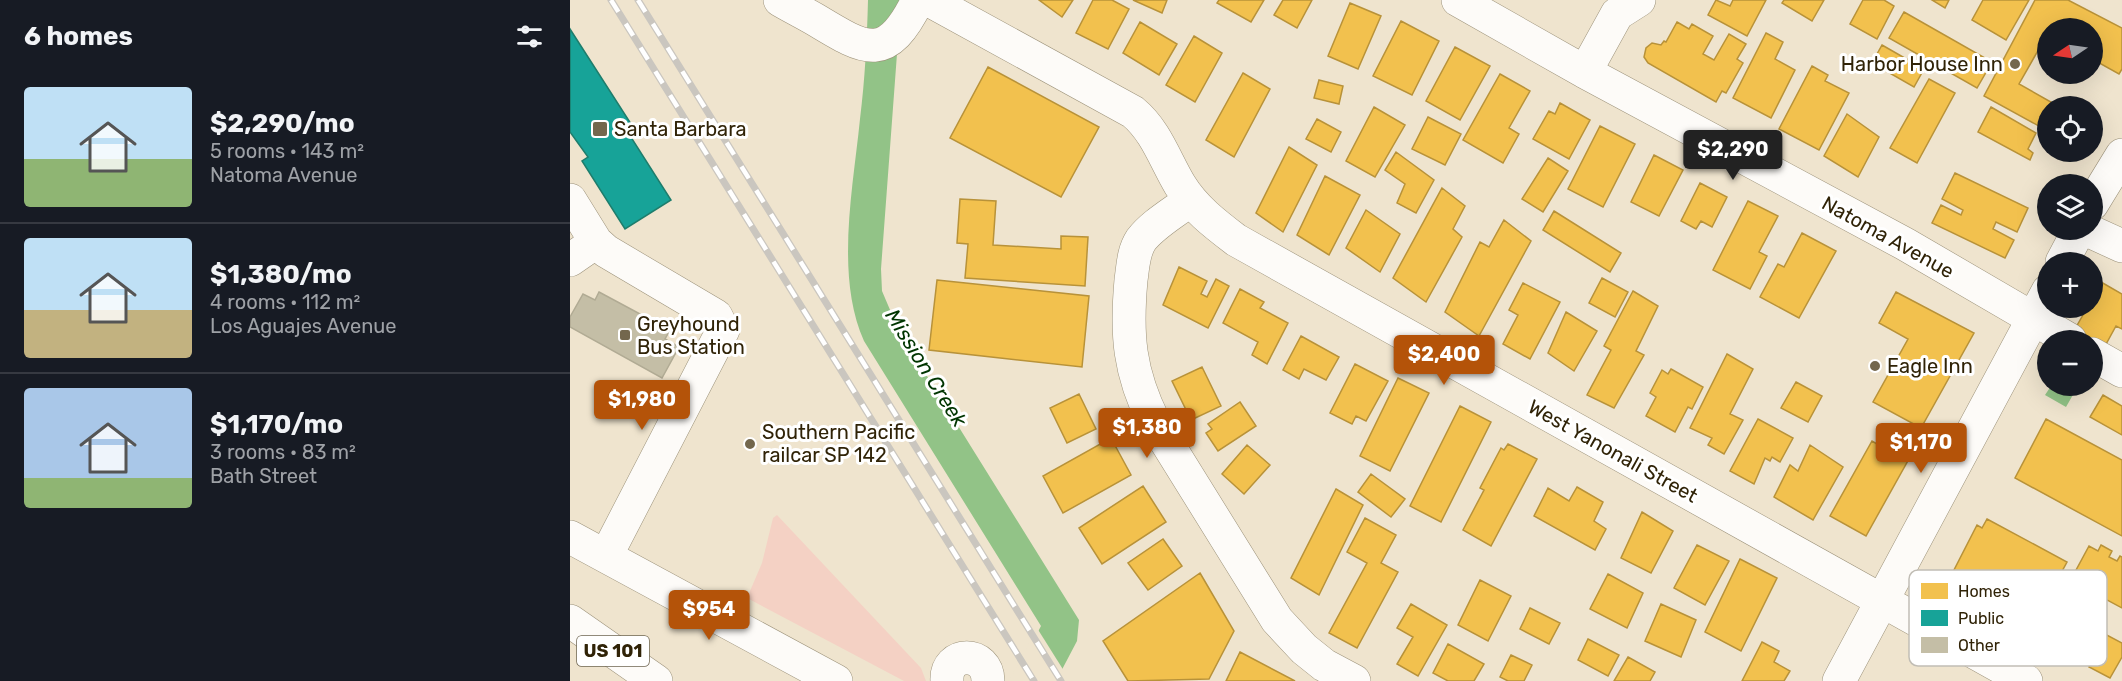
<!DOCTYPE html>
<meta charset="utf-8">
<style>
:root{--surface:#171b24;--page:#20242c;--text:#f1f3f6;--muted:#9ea1a6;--line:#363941;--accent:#b45309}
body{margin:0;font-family:Rubik,sans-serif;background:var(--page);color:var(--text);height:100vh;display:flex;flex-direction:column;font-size:22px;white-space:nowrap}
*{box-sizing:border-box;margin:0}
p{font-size:20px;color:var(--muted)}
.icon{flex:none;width:33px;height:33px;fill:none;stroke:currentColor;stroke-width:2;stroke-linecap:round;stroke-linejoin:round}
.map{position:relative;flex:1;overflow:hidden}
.drawer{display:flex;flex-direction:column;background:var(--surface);width:570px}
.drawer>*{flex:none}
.needle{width:39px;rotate:257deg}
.fabs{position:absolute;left:1467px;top:18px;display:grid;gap:12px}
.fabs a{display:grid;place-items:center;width:66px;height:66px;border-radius:50%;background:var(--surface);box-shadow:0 6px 24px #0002;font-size:30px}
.price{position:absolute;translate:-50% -51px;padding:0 14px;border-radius:6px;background:var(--accent);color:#fff;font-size:20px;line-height:39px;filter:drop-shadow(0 2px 3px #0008)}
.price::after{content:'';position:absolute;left:50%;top:36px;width:18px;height:14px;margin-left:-9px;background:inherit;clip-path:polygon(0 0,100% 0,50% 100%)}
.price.active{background:#222;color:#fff}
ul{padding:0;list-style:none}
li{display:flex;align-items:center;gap:18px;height:150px;padding:0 24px}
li+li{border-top:2px solid var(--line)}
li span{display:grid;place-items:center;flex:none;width:168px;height:120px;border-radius:6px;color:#555}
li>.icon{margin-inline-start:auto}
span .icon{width:72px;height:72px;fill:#fffc;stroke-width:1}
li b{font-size:26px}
h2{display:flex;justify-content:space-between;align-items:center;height:72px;padding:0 24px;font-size:26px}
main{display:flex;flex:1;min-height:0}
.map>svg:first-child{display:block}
.green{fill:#f4d1c4}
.water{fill:#92c387}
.pier{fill:#efe4ce}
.homes{fill:#f2c14e;stroke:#b89239;stroke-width:1.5}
.public{fill:#17a398;stroke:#1e7d6c;stroke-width:1.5}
.building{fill:#c4bea6;stroke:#b1ab94;stroke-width:1.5}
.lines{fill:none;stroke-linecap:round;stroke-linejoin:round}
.minor-casing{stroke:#9c927a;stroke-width:34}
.highway-casing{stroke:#9c927a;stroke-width:34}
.minor{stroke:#fdfbf8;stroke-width:33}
.highway{stroke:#fdfbf8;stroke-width:33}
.rail-casing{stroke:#cac6bf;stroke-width:7}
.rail{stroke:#fff;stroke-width:4.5;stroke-dasharray:14;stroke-linecap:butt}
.poi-dot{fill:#73674d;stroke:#fff;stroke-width:2}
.labels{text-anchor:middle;stroke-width:6;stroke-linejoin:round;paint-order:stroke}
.shield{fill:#fff;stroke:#6e6551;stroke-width:1.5}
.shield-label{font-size:18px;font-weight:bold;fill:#302307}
.poi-label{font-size:20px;fill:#302307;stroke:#fff;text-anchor:start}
.street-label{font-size:20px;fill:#302307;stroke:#fff}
.water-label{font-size:21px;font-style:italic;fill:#003501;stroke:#fff}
.key{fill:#fff;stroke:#c1bdb5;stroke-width:1.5}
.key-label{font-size:16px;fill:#302307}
</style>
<main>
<section class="drawer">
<h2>6 homes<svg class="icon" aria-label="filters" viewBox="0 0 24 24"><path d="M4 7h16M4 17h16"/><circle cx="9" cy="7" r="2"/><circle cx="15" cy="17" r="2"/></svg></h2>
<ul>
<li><span style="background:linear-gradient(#bfe0f5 60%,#8fb573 0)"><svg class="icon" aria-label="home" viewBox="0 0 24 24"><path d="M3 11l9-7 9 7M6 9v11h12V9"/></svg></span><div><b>$2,290/mo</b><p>5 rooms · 143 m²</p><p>Natoma Avenue</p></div></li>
<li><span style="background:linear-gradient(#bfe0f5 60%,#c2b280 0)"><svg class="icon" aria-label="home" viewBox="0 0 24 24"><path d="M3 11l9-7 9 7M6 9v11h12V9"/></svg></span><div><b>$1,380/mo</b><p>4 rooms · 112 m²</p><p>Los Aguajes Avenue</p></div></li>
<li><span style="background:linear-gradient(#a9c7e8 75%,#8fb573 0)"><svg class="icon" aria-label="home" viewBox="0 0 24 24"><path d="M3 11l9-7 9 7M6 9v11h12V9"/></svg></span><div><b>$1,170/mo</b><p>3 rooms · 83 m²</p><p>Bath Street</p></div></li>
</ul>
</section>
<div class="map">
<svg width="1552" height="681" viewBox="0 0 1552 681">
<rect width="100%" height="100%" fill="#efe4ce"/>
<path class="green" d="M 207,515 L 351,668 L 356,681 L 334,681 L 177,598 L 192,563 L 203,518 Z"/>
<path class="water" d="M 298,0 L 331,0 L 311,269 L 312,291 L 329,331 L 509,620 L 507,641 L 486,681 L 442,681 L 471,626 L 294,341 C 265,276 283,189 290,119 C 295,79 297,40 298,0 Z
M 1481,386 L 1508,386 L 1496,407 L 1475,395 Z"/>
<path class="pier" d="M 467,628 L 494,671 L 490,679 L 488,681 L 439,681 Z"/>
<path class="homes" d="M 469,0 L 503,0 L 492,17 Z
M 523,0 L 542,0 L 559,9 L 538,49 L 506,33 Z
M 563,0 L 597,0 L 592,13 Z
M 649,0 L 694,0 L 681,22 L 647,3 Z
M 713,0 L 742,0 L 727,28 L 704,15 Z
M 1146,0 L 1160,6 L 1163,0 L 1196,0 L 1177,36 L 1138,15 Z
M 1214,0 L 1254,0 L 1242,21 L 1212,3 Z
M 1293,0 L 1314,0 L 1324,6 L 1307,39 L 1280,24 Z
M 1362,0 L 1379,0 L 1375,8 Z
M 1413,0 L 1459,0 L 1436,40 L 1402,20 Z
M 1465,0 L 1498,0 L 1552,28 L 1552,69 L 1549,74 L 1522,59 L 1527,47 L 1522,45 L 1522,28 L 1494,28 L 1484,23 L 1478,28 L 1478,33 L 1449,84 L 1488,106 L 1478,106 L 1478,131 L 1414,96 Z
M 780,3 L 811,16 L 788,69 L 758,56 Z
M 1334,12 L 1422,62 L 1407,88 L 1319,38 Z
M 831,21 L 869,41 L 842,95 L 803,76 Z
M 570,22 L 607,44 L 589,75 L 553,53 Z
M 1107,22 L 1119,29 L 1122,24 L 1143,36 L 1133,54 L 1144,60 L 1159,34 L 1176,44 L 1167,59 L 1173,63 L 1156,93 L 1152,91 L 1146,102 L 1078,63 L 1074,57 L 1076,48 L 1082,43 L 1091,45 L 1094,41 L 1096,42 Z
M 1196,33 L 1213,42 L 1205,59 L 1225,70 L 1201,118 L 1163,98 Z
M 624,36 L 652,53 L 625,102 L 596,85 Z
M 1312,45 L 1354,69 L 1344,87 L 1302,63 Z
M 885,47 L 920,66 L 890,120 L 856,101 Z
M 1242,66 L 1258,75 L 1255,81 L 1279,93 L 1249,150 L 1209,129 Z
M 418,67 L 529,127 L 491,197 L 380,138 Z
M 673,73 L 700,89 L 664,157 L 636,140 Z
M 930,74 L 960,91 L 939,128 L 949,134 L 933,163 L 893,140 Z
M 1359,79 L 1385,93 L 1347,163 L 1320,148 Z
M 749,80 L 773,86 L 769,104 L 744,98 Z
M 1499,98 L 1513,106 L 1495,106 Z
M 990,103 L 1020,120 L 999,159 L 963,139 L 979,111 L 985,114 Z
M 804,107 L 835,125 L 805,177 L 776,161 Z
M 1421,107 L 1466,133 L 1458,149 L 1463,153 L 1460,160 L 1408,132 Z
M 1277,114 L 1309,137 L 1288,177 L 1254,156 Z
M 858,117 L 891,134 L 875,165 L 842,149 Z
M 747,119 L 771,132 L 761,152 L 736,139 Z
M 1030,126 L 1065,144 L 1033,207 L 998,189 Z
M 719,147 L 747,165 L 713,232 L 686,213 Z
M 826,152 L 864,180 L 846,213 L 827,203 L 835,184 L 815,170 Z
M 1084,155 L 1113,170 L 1089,216 L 1061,202 Z
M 978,158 L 998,171 L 973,212 L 952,199 Z
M 1385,173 L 1458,208 L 1447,232 L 1426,222 L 1423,229 L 1444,240 L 1435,258 L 1362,223 L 1371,205 L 1391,215 L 1393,210 L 1372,199 Z
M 755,176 L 790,195 L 759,255 L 727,235 Z
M 1130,183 L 1157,197 L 1142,227 L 1131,221 L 1126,229 L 1111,221 Z
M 872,188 L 895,206 L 883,229 L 892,237 L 856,302 L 823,278 Z
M 390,199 L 426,201 L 423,245 L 491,249 L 491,236 L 518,237 L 515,286 L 395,278 L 398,244 L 387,243 Z
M 1178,201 L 1208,216 L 1189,252 L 1197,256 L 1180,289 L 1143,270 Z
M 796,210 L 830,234 L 810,272 L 776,248 Z
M 984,211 L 1051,253 L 1040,272 L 973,230 Z
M 934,220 L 961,241 L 909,336 L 875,312 L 910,242 L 919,247 Z
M 1232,233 L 1266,251 L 1229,318 L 1190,297 L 1208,264 L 1214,267 Z
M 609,267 L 637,281 L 631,294 L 637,297 L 646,279 L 659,286 L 638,328 L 593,305 Z
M 1032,278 L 1058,292 L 1045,317 L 1019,303 Z
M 367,280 L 519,296 L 512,367 L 359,350 Z
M 1531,282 L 1552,294 L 1552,329 L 1546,326 L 1535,346 L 1505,329 L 1517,308 L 1522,308 L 1522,297 Z
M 953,283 L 990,302 L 960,359 L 933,344 L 948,315 L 939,310 Z
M 670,289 L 694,302 L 690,308 L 718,323 L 697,364 L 682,355 L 688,342 L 653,323 Z
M 1063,291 L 1088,306 L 1066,351 L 1074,355 L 1044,408 L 1017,395 L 1041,350 L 1034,346 Z
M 1326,292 L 1404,333 L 1351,428 L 1303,402 L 1338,339 L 1309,323 Z
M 996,312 L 1027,331 L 1004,371 L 978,353 Z
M 731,336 L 769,357 L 756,380 L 734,369 L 729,379 L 713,370 Z
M 1157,354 L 1183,369 L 1160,414 L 1173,420 L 1154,454 L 1138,445 L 1142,438 L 1120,428 Z
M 785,364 L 818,381 L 796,421 L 786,416 L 782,424 L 760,413 Z
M 632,367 L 651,406 L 621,420 L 602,381 Z
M 1101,369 L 1133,387 L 1122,409 L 1118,407 L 1105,432 L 1076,416 L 1086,397 L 1080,393 L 1092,370 L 1098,374 Z
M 828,378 L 859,393 L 820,471 L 790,456 Z
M 1226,382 L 1252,396 L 1238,422 L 1211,408 Z
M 509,394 L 526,429 L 497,443 L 480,408 Z
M 1533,395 L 1552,406 L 1552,435 L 1520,417 Z
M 670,402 L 686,426 L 648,451 L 636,433 L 642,429 L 638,424 Z
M 890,406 L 921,422 L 871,522 L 840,506 Z
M 1188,419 L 1223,438 L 1210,462 L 1202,457 L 1200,461 L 1195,458 L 1184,484 L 1160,471 Z
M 1476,419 L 1552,460 L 1552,536 L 1445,478 Z
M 1321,434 L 1345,448 L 1296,536 L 1260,516 L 1302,441 L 1314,448 Z
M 541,438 L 561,475 L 493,513 L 473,476 Z
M 938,444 L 967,459 L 921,546 L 893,530 L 914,490 L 910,488 L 931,448 L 934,450 Z
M 677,445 L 700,465 L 674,494 L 652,474 Z
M 1240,445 L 1273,467 L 1243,520 L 1204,497 L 1220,465 L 1228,471 Z
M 801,474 L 835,499 L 821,517 L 788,492 Z
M 573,486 L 596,522 L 532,564 L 509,528 Z
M 1007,487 L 1033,502 L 1024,521 L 1036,529 L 1025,550 L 964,516 L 978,488 L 999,501 Z
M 766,489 L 793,505 L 749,595 L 721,578 Z
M 1072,512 L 1103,531 L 1081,573 L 1051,558 Z
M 795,518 L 826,535 L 811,563 L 828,572 L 787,648 L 759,633 L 797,563 L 777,552 Z
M 1417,519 L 1497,562 L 1465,621 L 1385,578 L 1388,572 L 1384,570 L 1407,525 L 1412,528 Z
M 593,539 L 612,566 L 578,590 L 558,563 Z
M 1127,545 L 1159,561 L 1135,605 L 1104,588 Z
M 1531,545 L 1542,551 L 1539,557 L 1547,561 L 1550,556 L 1552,557 L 1552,608 L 1524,593 L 1528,585 L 1505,572 L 1519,546 L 1528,551 Z
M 1170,559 L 1207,578 L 1171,651 L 1135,632 Z
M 630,573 L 664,631 L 639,679 L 558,681 L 533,641 Z
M 1038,574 L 1073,593 L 1057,628 L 1020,609 Z
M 910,580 L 941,596 L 918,641 L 888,625 Z
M 841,604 L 877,625 L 848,676 L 827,664 L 843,637 L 827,628 Z
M 1091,604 L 1126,620 L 1111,657 L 1075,641 Z
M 960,608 L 990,623 L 979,644 L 950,629 Z
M 1499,615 L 1552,643 L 1552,657 L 1540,678 L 1519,667 L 1522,662 L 1502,651 L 1499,656 L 1482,647 Z
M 1018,639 L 1049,655 L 1038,676 L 1008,660 Z
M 1192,642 L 1209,651 L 1204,662 L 1220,671 L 1214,681 L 1172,681 Z
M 878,644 L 914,664 L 904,681 L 878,681 L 863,673 Z
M 670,652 L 725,681 L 656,681 Z
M 941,655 L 962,665 L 954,681 L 938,681 L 930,677 Z
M 1058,657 L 1085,672 L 1080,681 L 1044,681 Z"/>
<path class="public" d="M 0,29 L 63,127 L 57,131 L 101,200 L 55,229 L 12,161 L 18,157 L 0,132 Z"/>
<path class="building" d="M 29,292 L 100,330 L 95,339 L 109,347 L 92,378 L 0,327 L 0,317 L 13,294 L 25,300 Z"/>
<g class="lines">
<defs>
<path id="minor" d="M 210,0 C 222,7 234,13 246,20 C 297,51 317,63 348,0
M 359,0 L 563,112 C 586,131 595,160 610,185 C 624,208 645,224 666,240 L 1456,681
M 888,0 L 1015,72 L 1335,244 L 1500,340
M 1015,72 L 1047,14 L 1069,0
M 0,200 L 26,242 L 36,251 L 146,316 L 153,330 L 36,556
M 620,200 C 605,212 583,224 571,240 C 563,252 563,267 561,280 C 556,335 559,372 584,422 L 707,620 L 734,649 L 754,665 L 784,681
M 1522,204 L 1552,155
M 1517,230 L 1552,246
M 0,260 L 26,242
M 1492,262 L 1509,230
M 1522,354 L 1552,371
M 0,537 L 266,681
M 377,681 C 375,650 418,650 418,681
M 1269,681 L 1478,291"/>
<path id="highway" d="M 0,621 L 86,681"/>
</defs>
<use href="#minor" class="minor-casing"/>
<use href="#highway" class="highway-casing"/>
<use href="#minor" class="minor"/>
<use href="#highway" class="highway"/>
<defs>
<path id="rail" d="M 41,0 L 464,681
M 68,0 L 491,681"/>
</defs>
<use href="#rail" class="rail-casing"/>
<use href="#rail" class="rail"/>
</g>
<g class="poi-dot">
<circle cx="1445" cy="64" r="6"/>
<rect x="22" y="121" width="16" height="16" rx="3"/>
<rect x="49" y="329" width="12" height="12" rx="3"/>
<circle cx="1305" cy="366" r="6"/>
<circle cx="180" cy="444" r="6"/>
</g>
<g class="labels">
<rect class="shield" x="7" y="636" width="72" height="30" rx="4.5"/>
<g class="shield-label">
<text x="43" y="657">US 101</text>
</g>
<g class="poi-label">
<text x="1433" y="71" text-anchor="end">Harbor House Inn</text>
<text x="44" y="136">Santa Barbara</text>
<text x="67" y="331">Greyhound<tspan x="67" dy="23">Bus Station</tspan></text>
<text x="1317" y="373">Eagle Inn</text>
<text x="192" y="439">Southern Pacific<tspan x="192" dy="23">railcar SP 142</tspan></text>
</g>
<g class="street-label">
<text transform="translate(1318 237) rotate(29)" y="7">Natoma Avenue</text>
<text transform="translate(1043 451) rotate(29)" y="7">West Yanonali Street</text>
</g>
<g class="water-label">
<text transform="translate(356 368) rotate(58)" y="7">Mission Creek</text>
</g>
</g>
<rect x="1339" y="570" width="198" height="96" rx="9" class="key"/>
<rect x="1351" y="583" width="27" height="16" fill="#f2c14e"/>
<rect x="1351" y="610" width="27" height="16" fill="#17a398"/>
<rect x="1351" y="637" width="27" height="16" fill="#c4bea6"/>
<g class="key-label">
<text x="1388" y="597">Homes</text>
<text x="1388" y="624">Public</text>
<text x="1388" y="651">Other</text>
</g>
</svg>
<div class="fabs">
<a><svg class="needle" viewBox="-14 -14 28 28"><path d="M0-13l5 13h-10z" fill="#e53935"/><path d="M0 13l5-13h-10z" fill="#9ea1a6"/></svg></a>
<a><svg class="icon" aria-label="locate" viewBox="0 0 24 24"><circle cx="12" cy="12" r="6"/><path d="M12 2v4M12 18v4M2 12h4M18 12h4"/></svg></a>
<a><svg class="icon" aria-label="layers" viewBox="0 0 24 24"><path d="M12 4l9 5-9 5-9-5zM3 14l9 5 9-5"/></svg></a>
<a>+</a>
<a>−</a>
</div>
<b class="price active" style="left:1163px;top:181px">$2,290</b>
<b class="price" style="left:874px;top:386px">$2,400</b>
<b class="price" style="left:72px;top:431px">$1,980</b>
<b class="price" style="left:577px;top:459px">$1,380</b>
<b class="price" style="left:1351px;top:474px">$1,170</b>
<b class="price" style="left:139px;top:641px">$954</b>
</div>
</main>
